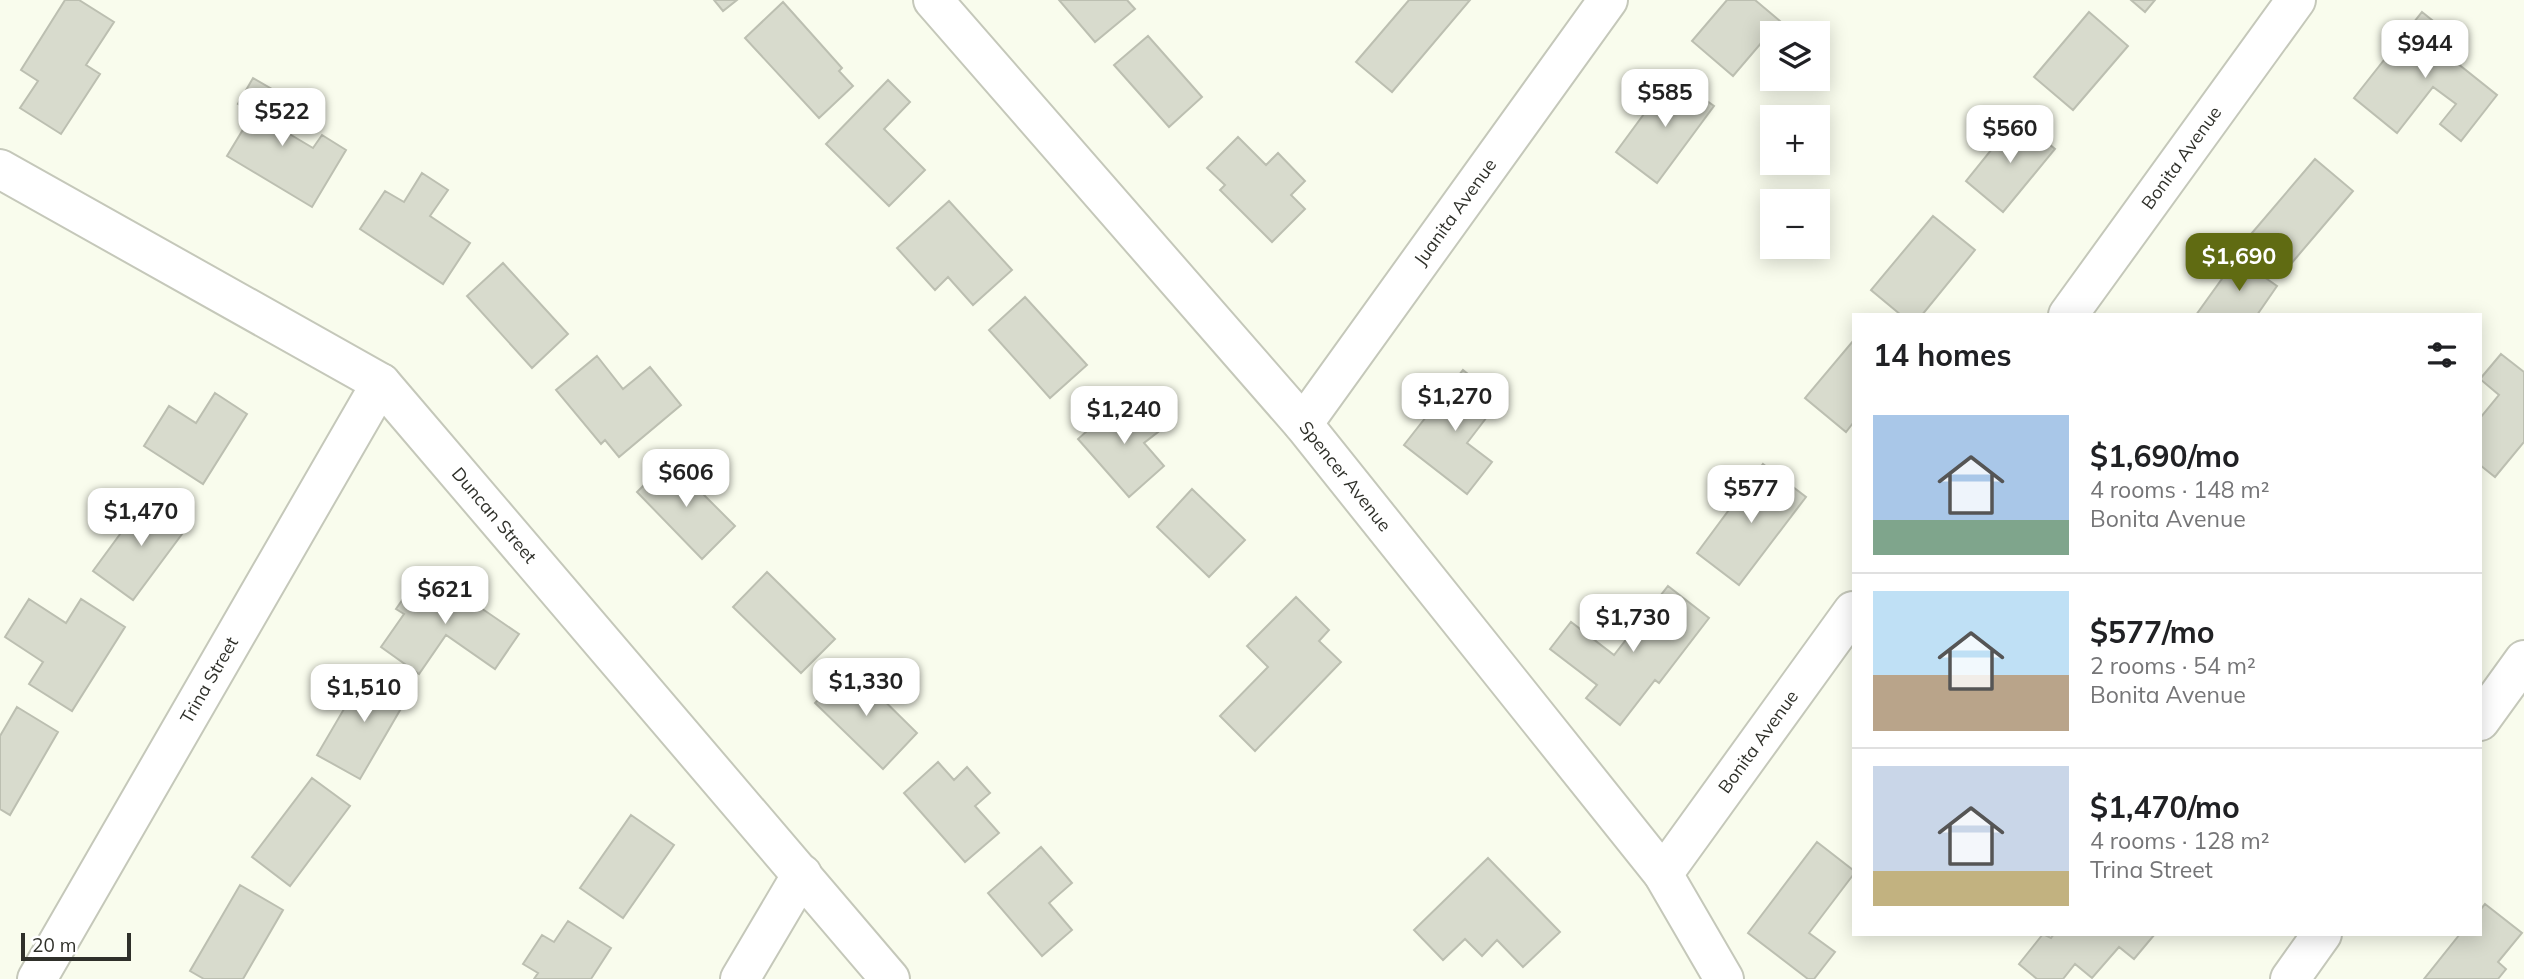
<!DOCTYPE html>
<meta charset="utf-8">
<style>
:root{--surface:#fff;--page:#f6f6f6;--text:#202124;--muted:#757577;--line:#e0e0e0;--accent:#606b12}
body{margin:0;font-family:Mulish,sans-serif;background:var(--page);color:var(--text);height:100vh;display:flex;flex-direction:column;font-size:26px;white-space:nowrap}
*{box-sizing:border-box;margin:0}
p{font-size:23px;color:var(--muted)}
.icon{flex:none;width:38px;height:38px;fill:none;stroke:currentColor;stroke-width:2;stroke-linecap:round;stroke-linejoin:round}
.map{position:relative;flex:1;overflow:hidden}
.panel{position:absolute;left:1852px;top:313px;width:630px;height:623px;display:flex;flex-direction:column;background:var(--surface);border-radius:0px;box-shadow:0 4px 18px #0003}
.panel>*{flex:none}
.controls{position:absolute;left:1760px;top:21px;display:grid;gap:14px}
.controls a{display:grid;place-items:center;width:70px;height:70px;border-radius:0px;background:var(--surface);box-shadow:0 4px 18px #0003;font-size:35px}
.scale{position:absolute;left:21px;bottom:18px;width:110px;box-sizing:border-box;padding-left:7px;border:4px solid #2f302a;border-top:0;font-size:19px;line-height:24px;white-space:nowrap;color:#2f302a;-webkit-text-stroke:5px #fff;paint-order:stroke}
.price{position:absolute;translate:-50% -60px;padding:0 16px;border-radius:14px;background:#fff;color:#222;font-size:23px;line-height:46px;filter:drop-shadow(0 2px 4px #0008)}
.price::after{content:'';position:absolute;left:50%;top:42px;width:21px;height:16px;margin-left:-10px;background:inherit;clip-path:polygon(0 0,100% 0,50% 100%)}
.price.current{background:var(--accent);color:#fff}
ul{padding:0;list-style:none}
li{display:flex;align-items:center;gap:21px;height:175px;padding:0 21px}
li+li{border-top:2px solid var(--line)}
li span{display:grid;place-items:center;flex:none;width:196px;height:140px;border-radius:0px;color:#555}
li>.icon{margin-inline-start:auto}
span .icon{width:84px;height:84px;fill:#fffc;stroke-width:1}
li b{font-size:30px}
h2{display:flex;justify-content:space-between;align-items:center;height:84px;padding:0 21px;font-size:30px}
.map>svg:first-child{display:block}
.building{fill:#d8dbcd;stroke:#bcbfb1;stroke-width:2}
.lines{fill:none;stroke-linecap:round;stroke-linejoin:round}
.minor-casing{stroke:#c5c8ba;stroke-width:42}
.minor{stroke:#fff;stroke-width:38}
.labels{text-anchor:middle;stroke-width:7;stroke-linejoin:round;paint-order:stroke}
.street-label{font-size:18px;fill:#2f302a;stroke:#fff}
</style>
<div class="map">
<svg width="2524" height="979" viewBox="0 0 2524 979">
<rect width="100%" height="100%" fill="#f9fced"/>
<path class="building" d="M 65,0 L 79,0 L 114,22 L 86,65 L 100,74 L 61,134 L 20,108 L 38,81 L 21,70 Z
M 714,0 L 737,0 L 723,11 Z
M 1059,0 L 1127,0 L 1135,9 L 1095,42 Z
M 1409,0 L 1470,0 L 1392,92 L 1356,62 Z
M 1727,0 L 1755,0 L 1780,21 L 1733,76 L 1692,41 Z
M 2131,0 L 2155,0 L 2145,12 Z
M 783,2 L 842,68 L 839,71 L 853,86 L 819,118 L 745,38 Z
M 2089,12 L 2128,46 L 2073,110 L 2034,77 Z
M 2422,12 L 2463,45 L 2452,59 L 2497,95 L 2461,141 L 2440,124 L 2456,104 L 2433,87 L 2397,133 L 2354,98 Z
M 1148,36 L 1202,97 L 1169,127 L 1114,65 Z
M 1672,76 L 1714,106 L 1657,183 L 1616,152 Z
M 253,78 L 291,100 L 276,126 L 313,148 L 322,135 L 346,150 L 312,207 L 227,156 L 253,113 L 238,104 Z
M 888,80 L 910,102 L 884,129 L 925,170 L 889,206 L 826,144 Z
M 2017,118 L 2055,149 L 2003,212 L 1966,181 Z
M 1238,137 L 1266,165 L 1278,153 L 1305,181 L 1291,195 L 1305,209 L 1272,242 L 1220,190 L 1225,185 L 1207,168 Z
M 2315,159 L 2353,191 L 2290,265 L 2252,233 Z
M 422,173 L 448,190 L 430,216 L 470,243 L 443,284 L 360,229 L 385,191 L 404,202 Z
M 949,201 L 1012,270 L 973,305 L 948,277 L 935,290 L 897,248 Z
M 1933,216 L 1975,250 L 1922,315 L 1901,315 L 1871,290 Z
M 2237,258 L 2277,286 L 2257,315 L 2196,315 Z
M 503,263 L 568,334 L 532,368 L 467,296 Z
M 1025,297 L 1087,365 L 1050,398 L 989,330 Z
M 1853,341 L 1853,423 L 1846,432 L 1805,398 Z
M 2501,354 L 2524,372 L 2524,442 L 2495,477 L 2480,465 L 2480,418 L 2499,395 L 2480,379 Z
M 597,356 L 623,389 L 650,367 L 681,405 L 619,457 L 605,440 L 601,444 L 556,390 Z
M 1463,370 L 1500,400 L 1467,443 L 1492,462 L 1467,494 L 1404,445 Z
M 215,393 L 247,414 L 203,484 L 144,446 L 169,406 L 196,423 Z
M 1126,396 L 1158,432 L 1144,443 L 1164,466 L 1129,497 L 1078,439 Z
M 669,460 L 735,526 L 702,559 L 637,492 Z
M 1763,464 L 1806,497 L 1739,585 L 1697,553 Z
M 1192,489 L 1245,540 L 1209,577 L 1157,527 Z
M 148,496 L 188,526 L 133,600 L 93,571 Z
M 424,569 L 519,634 L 495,669 L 446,635 L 419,674 L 381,647 L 404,614 L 396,609 Z
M 767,572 L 835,639 L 801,673 L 733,607 Z
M 1668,586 L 1709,618 L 1659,683 L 1655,680 L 1620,725 L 1586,698 L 1597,685 L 1550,649 L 1571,622 L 1614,655 Z
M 1296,597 L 1329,630 L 1319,641 L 1341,662 L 1255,751 L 1220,716 L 1268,667 L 1247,646 Z
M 29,599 L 66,623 L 81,599 L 125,627 L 72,711 L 29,684 L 43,662 L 5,637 Z
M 850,667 L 917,733 L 883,769 L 815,703 Z
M 368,668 L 410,693 L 360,779 L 317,755 Z
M 17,707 L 58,732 L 10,815 L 0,809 L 0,736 Z
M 938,762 L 954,780 L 967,767 L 990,793 L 975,806 L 999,833 L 965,862 L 904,793 Z
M 312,778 L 350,806 L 290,886 L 252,857 Z
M 631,815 L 674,845 L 623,918 L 580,888 Z
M 1817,842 L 1853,870 L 1853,875 L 1809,933 L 1835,952 L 1814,979 L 1808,979 L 1748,933 Z
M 1041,847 L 1072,883 L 1049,903 L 1072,930 L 1042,956 L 988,893 Z
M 1488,858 L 1560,932 L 1523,967 L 1497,940 L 1482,956 L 1465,939 L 1443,960 L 1414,930 Z
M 240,885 L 283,910 L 243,979 L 204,979 L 190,971 Z
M 2485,904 L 2522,933 L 2498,962 L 2506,969 L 2498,979 L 2424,979 L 2460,934 L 2480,934 L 2480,910 Z
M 568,921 L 611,948 L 591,979 L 534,979 L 538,973 L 523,964 L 542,935 L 554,942 Z
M 2043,934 L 2051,938 L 2054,934 L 2155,934 L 2134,959 L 2119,947 L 2092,978 L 2075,964 L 2063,979 L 2037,979 L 2019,964 Z"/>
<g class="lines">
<defs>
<g id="minor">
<path id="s1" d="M 933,0 L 1303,424 L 1663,874 L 1724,979"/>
<path id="s2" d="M 0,169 L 381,383 L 890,979"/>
<path id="s3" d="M 2068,315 L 2296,0"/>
<path id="s4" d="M 1303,424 L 1608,0"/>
<path d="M 2480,721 L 2524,660"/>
<path id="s5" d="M 1663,874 L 1853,611"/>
<path id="s6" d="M 37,979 L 381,383"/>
<path d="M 740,979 L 802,874"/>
<path d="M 2290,979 L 2322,934"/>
</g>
</defs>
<use href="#minor" class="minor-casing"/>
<use href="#minor" class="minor"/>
</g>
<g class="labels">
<g class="street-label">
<text dy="6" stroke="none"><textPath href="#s3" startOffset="194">Bonita Avenue</textPath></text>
<text dy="6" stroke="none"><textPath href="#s4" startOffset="261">Juanita Avenue</textPath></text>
<text dy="6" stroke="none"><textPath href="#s1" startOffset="630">Spencer Avenue</textPath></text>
<text dy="6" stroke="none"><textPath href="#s2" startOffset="611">Duncan Street</textPath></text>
<text dy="6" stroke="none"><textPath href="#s6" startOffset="345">Trina Street</textPath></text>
<text dy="6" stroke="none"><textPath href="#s5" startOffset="163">Bonita Avenue</textPath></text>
</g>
</g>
</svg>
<div class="controls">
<a><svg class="icon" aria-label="layers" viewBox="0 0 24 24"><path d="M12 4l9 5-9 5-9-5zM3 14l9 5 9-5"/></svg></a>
<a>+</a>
<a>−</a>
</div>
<div class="scale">20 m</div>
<b class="price" style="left:2425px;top:80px">$944</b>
<b class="price" style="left:1665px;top:129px">$585</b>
<b class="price" style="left:282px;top:148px">$522</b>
<b class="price" style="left:2010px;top:165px">$560</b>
<b class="price current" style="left:2239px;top:293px">$1,690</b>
<b class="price" style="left:1455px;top:433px">$1,270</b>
<b class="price" style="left:1124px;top:446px">$1,240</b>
<b class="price" style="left:686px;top:509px">$606</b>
<b class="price" style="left:1751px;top:525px">$577</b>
<b class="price" style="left:141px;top:548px">$1,470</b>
<b class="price" style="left:445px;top:626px">$621</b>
<b class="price" style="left:1633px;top:654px">$1,730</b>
<b class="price" style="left:866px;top:718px">$1,330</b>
<b class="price" style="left:364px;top:724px">$1,510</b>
<section class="panel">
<h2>14 homes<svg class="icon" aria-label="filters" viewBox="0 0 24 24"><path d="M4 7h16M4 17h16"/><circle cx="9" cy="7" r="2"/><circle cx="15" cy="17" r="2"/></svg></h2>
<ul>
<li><span style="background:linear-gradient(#a9c7e8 75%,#7fa58c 0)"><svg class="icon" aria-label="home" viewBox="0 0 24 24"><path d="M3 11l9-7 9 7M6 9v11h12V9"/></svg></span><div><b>$1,690/mo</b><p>4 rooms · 148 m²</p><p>Bonita Avenue</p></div></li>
<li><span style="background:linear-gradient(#bfe0f5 60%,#b9a48a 0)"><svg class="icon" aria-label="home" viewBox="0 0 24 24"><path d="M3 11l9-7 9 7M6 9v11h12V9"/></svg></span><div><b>$577/mo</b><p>2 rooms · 54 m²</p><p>Bonita Avenue</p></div></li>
<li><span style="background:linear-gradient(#c9d6e8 75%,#c2b280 0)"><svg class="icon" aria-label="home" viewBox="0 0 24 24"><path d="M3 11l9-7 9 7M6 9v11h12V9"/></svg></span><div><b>$1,470/mo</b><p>4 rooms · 128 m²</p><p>Trina Street</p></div></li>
</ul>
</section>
</div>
